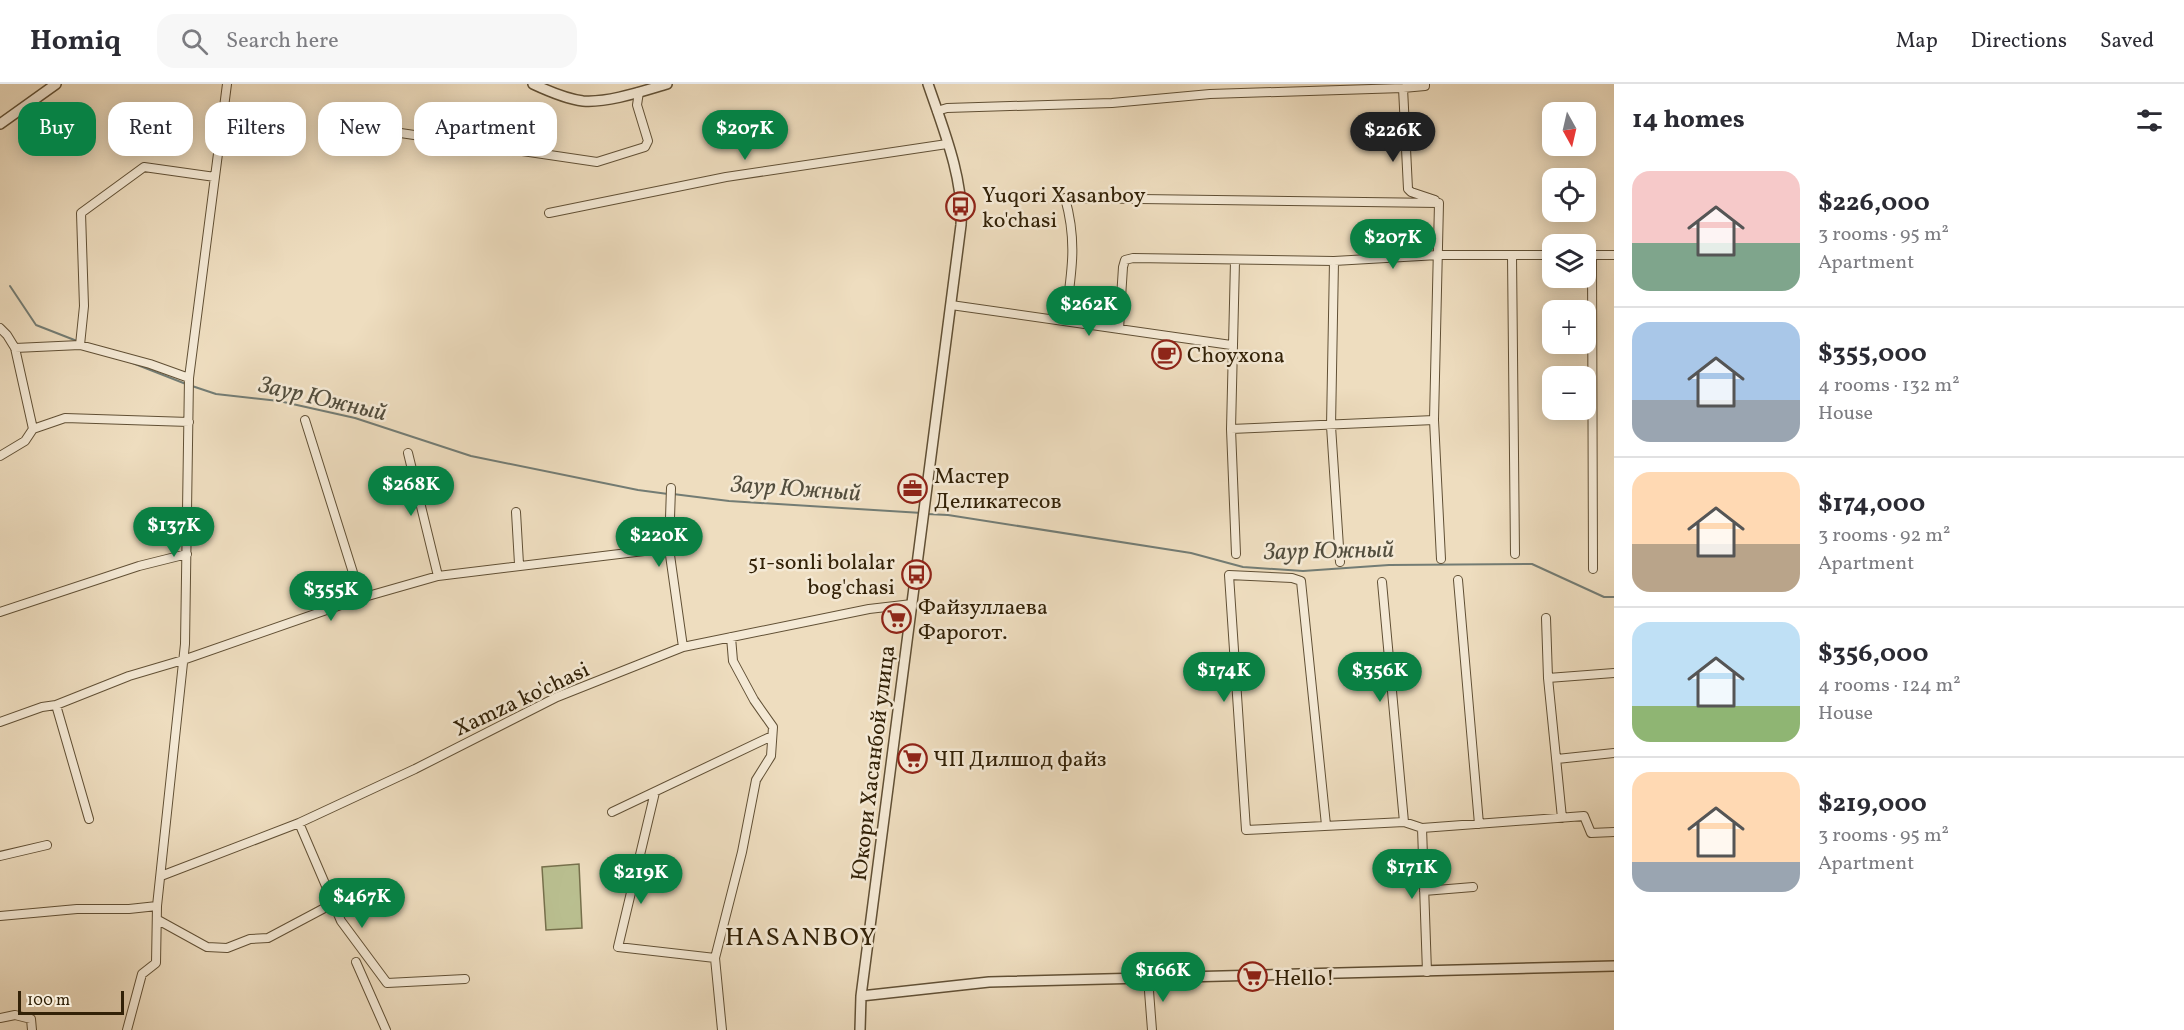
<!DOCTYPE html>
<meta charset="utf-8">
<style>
:root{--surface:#fff;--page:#f7f7f7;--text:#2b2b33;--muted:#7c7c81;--line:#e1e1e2;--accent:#0b8043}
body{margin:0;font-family:Vollkorn,serif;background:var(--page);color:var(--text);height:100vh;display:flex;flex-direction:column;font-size:22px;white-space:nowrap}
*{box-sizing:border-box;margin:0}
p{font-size:20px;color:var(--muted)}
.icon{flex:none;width:33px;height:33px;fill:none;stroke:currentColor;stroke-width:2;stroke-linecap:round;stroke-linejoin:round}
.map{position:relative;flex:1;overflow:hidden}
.sheet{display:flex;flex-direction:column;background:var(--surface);width:570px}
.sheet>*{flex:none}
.guide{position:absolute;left:18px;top:18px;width:570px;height:54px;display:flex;gap:12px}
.needle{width:39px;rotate:172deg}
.controls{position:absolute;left:1542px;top:18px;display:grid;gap:12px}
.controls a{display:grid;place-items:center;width:54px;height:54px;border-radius:12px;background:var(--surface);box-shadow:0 3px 15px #0003;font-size:30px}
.scale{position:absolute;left:18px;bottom:15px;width:106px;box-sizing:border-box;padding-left:6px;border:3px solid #322107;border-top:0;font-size:16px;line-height:21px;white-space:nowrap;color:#322107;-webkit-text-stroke:4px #f4e9d5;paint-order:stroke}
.price{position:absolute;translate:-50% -51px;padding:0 14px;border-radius:21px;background:var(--accent);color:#fff;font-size:20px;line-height:39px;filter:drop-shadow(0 2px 3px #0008)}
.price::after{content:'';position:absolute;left:50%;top:36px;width:18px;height:14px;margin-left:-9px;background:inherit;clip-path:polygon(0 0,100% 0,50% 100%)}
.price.on{background:#222;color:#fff}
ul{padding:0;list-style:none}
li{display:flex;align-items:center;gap:18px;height:150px;padding:0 18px}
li+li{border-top:2px solid var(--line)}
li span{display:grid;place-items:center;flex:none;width:168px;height:120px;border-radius:18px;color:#555}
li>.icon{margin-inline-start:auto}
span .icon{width:72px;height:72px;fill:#fffc;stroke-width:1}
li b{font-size:26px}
h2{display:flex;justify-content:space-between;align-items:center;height:72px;padding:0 18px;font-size:26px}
.pill{padding:0 21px;border-radius:18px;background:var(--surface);box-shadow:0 3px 15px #0003;font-size:21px;line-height:54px}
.pill.on{background:var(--accent);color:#fff}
header{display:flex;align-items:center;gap:36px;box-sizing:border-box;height:84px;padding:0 30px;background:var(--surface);border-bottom:2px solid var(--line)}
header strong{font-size:28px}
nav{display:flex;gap:33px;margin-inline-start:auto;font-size:21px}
.search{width:420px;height:54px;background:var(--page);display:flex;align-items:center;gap:15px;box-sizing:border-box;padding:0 21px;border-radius:18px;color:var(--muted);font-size:22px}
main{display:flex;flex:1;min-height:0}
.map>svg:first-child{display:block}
.green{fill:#bac091;stroke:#76704c;stroke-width:1.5}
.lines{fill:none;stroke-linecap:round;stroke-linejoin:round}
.stream{stroke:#737c74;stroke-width:2}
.minor-casing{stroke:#615035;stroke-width:10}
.tertiary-casing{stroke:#615035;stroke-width:12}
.minor{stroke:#f4e9d5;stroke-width:8}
.tertiary{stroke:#f4e9d5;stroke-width:9}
.labels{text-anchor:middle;stroke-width:5;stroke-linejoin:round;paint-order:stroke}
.poi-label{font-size:22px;fill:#322107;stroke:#f4e9d5;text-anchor:start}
.street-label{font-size:22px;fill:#322107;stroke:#f4e9d5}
.water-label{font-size:24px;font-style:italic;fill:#534e3e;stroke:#f4e9d5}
.quarter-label{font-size:26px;letter-spacing:1.5px;fill:#322107;stroke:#f4e9d5}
</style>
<header>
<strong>Homiq</strong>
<div class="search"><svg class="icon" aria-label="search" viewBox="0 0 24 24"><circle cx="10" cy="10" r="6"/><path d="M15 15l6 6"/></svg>Search here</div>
<nav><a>Map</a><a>Directions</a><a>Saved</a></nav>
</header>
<main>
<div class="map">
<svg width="1614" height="946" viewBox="0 0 1614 946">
<rect width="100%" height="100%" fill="#eeddbf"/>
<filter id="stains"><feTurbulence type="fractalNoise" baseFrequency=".00333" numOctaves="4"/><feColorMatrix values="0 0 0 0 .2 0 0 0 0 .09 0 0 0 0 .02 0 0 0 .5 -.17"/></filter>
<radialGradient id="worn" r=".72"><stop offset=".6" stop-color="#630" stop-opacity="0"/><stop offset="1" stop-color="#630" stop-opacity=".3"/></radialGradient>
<path class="green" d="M 579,780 L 582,844 L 546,846 L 542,783 Z"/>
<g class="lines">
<path class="stream" d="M 10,202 L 36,241 L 77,257
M 130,278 L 186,300
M 192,302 L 216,310 L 279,317 L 355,334 L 471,372 L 638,406 L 668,410
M 673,410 L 729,417 L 922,429
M 927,430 L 948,431 L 1191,469 L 1243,483 L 1303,487 L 1389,481 L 1532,480 L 1604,513 L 1614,513"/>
<defs>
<path id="minor" d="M 1403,4 L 1408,105 L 1411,108 L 1435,116
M 937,27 L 947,24 L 1112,19 L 1210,10 L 1403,4 L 1425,2 L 1425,0
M 387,47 L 597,78 L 645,63 L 648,57 L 637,21 L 639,8
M 549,129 L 726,93 L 947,60
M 1512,171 L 1515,470
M 1586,171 L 1614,171
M 1592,171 L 1593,485
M 1235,177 L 1231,345 L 1236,470
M 1334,177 L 1331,342 L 1340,478
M 951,221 L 1231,261
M 1065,237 C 1071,191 1078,160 1065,114 L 1439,119 L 1434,336 L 1441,475
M 0,244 L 7,251 L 15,264 L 33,345
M 1119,245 L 1123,183 L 1125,176 L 1133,174 L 1334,177 L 1438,171 L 1552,171
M 80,261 L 84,222 L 81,129 L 144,83 L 215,93
M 15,264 L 80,261 L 150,280 L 189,294
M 305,336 L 361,514
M 1231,345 L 1434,336
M 408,369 L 438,492
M 0,372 L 25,357 L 33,345 L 65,334 L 189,338
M 671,404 L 669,464 L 683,563
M 516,428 L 519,480
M 1458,496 L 1479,740
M 1382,498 L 1404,738
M 0,528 L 139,482 L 187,470
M 1546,534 L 1548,594 L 1562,734
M 1548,594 L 1614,589
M 56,621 L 89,735
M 0,638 L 42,623 L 56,621 L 129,592 L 183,576 L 361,514 L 438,492 L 669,464
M 1557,675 L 1614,669
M 655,708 L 618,863 L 715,874
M 612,728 L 772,652
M 299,739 L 341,837 L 387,899 L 465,895
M 1326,741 L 1301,497 L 1292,494 L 1229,491 L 1246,746 L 1404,738 L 1422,744 L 1584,732 L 1591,749 L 1614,748
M 1422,744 L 1427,888
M 0,772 L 47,761
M 161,792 L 299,739 L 415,685 L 557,613 L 683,563 L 869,525 L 912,520
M 1424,807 L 1473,803
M 0,832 L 77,825 L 129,825 L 157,822
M 158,836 L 207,863 L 227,864 L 250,855 L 268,854 L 334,819
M 356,878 L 386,946
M 1148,894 L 1152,946
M 0,934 L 15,931 L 31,935 L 32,946
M 127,946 L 142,890 L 156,879 L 157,822 L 185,560 L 189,294 L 227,0
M 722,946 L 715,874 L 742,768 L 756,696 L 771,672 L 773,643 L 754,616 L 733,577 L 731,553"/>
<path id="tertiary" d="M 533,0 C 548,7 566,15 583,17 C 608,19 643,7 667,0
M 0,40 L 56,0
M 861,912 L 989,898 L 1614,882
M 860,946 L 861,912 L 961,141 C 964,95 943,44 928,0"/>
</defs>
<use href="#minor" class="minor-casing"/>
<use href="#tertiary" class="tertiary-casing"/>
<use href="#minor" class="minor"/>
<use href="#tertiary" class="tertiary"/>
</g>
<defs>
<symbol id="bus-ring" viewBox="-11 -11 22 22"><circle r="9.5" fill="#f4e9d5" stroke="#8f2418" stroke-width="1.5"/><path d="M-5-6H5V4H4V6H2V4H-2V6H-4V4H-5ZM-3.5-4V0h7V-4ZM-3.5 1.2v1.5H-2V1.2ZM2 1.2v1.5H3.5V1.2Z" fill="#8f2418"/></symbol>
<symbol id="cafe-ring" viewBox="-11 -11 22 22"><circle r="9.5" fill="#f4e9d5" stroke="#8f2418" stroke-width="1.5"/><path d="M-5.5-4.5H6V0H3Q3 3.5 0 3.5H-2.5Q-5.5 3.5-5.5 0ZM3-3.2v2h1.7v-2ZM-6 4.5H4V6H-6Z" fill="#8f2418"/></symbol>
<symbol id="office-ring" viewBox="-11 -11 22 22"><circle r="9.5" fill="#f4e9d5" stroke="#8f2418" stroke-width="1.5"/><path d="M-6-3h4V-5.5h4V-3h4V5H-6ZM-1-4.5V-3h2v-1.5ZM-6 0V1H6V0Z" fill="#8f2418"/></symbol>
<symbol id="supermarket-ring" viewBox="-11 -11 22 22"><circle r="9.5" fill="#f4e9d5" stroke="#8f2418" stroke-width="1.5"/><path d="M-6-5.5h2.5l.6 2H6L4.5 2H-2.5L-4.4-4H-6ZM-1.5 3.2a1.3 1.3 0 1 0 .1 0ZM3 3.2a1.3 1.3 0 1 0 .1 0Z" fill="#8f2418"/></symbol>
</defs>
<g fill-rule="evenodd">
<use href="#bus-ring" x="944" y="106" width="33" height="33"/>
<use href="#cafe-ring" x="1150" y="254" width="33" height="33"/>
<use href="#office-ring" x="896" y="388" width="33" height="33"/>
<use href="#bus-ring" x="900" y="474" width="33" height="33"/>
<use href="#supermarket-ring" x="880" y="518" width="33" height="33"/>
<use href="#supermarket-ring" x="896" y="658" width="33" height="33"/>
<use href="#supermarket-ring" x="1236" y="876" width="33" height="33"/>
</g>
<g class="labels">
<g class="poi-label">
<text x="982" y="118">Yuqori Xasanboy<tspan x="982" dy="25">ko'chasi</tspan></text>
<text x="1187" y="278">Choyxona</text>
<text x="934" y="399">Мастер<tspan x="934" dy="25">Деликатесов</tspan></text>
<text x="895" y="485" text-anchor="end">51-sonli bolalar<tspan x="895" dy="25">bog'chasi</tspan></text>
<text x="918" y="530">Файзуллаева<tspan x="918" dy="25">Фарогот.</tspan></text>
<text x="933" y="682">ЧП Дилшод файз</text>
<text x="1274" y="901">Hello!</text>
</g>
<g class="street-label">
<text transform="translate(521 614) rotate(-25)" y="8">Xamza ko'chasi</text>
<text transform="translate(872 679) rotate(-83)" y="8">Юкори Хасанбой улица</text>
</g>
<g class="water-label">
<text transform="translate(323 314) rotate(13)" y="8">Заур Южный</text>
<text transform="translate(796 404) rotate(4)" y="8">Заур Южный</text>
<text transform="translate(1329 466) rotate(-1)" y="8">Заур Южный</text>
</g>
<g class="quarter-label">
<text x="801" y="861">HASANBOY</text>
</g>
</g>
<rect width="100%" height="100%" filter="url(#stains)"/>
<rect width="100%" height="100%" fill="url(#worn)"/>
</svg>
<div class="controls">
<a><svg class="needle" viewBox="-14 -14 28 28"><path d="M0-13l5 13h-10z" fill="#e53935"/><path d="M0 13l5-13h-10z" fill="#7c7c81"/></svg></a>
<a><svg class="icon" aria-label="locate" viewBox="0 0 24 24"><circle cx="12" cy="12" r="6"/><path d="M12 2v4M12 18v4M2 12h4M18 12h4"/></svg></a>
<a><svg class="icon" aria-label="layers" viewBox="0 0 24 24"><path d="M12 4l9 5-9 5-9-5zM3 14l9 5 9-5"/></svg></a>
<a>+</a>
<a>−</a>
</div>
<div class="scale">100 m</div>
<b class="price" style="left:745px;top:77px">$207K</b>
<b class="price on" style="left:1393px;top:79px">$226K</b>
<b class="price" style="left:1393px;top:186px">$207K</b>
<b class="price" style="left:1089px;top:253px">$262K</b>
<b class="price" style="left:411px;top:433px">$268K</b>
<b class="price" style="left:174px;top:474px">$137K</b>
<b class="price" style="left:659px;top:484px">$220K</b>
<b class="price" style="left:331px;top:538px">$355K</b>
<b class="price" style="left:1224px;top:619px">$174K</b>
<b class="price" style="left:1380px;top:619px">$356K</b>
<b class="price" style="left:1412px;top:816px">$171K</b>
<b class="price" style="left:641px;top:821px">$219K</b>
<b class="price" style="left:362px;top:845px">$467K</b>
<b class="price" style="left:1163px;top:919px">$166K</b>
<div class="guide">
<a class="pill on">Buy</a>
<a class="pill">Rent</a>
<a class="pill">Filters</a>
<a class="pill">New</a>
<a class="pill">Apartment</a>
</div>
</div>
<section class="sheet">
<h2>14 homes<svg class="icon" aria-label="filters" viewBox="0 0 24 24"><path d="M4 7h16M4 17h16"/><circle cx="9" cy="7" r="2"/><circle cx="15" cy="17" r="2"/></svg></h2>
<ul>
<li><span style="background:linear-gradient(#f6c9c9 60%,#7fa58c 0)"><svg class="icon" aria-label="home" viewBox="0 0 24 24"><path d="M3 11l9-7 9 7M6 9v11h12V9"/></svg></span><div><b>$226,000</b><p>3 rooms · 95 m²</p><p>Apartment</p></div></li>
<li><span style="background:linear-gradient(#a9c7e8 65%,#9aa5b1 0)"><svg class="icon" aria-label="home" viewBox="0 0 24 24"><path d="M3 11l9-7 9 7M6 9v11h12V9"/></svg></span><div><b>$355,000</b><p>4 rooms · 132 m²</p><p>House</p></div></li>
<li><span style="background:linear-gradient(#ffd9b3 60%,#b9a48a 0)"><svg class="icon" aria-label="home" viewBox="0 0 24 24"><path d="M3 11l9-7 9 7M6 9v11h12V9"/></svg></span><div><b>$174,000</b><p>3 rooms · 92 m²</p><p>Apartment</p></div></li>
<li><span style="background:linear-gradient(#bfe0f5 70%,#8fb573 0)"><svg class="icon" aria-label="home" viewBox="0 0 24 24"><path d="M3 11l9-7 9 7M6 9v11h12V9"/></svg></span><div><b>$356,000</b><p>4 rooms · 124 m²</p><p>House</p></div></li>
<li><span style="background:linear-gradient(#ffd9b3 75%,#9aa5b1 0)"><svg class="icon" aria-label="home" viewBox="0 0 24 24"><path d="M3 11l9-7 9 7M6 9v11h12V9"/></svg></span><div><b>$219,000</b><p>3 rooms · 95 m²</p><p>Apartment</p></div></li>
</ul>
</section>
</main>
